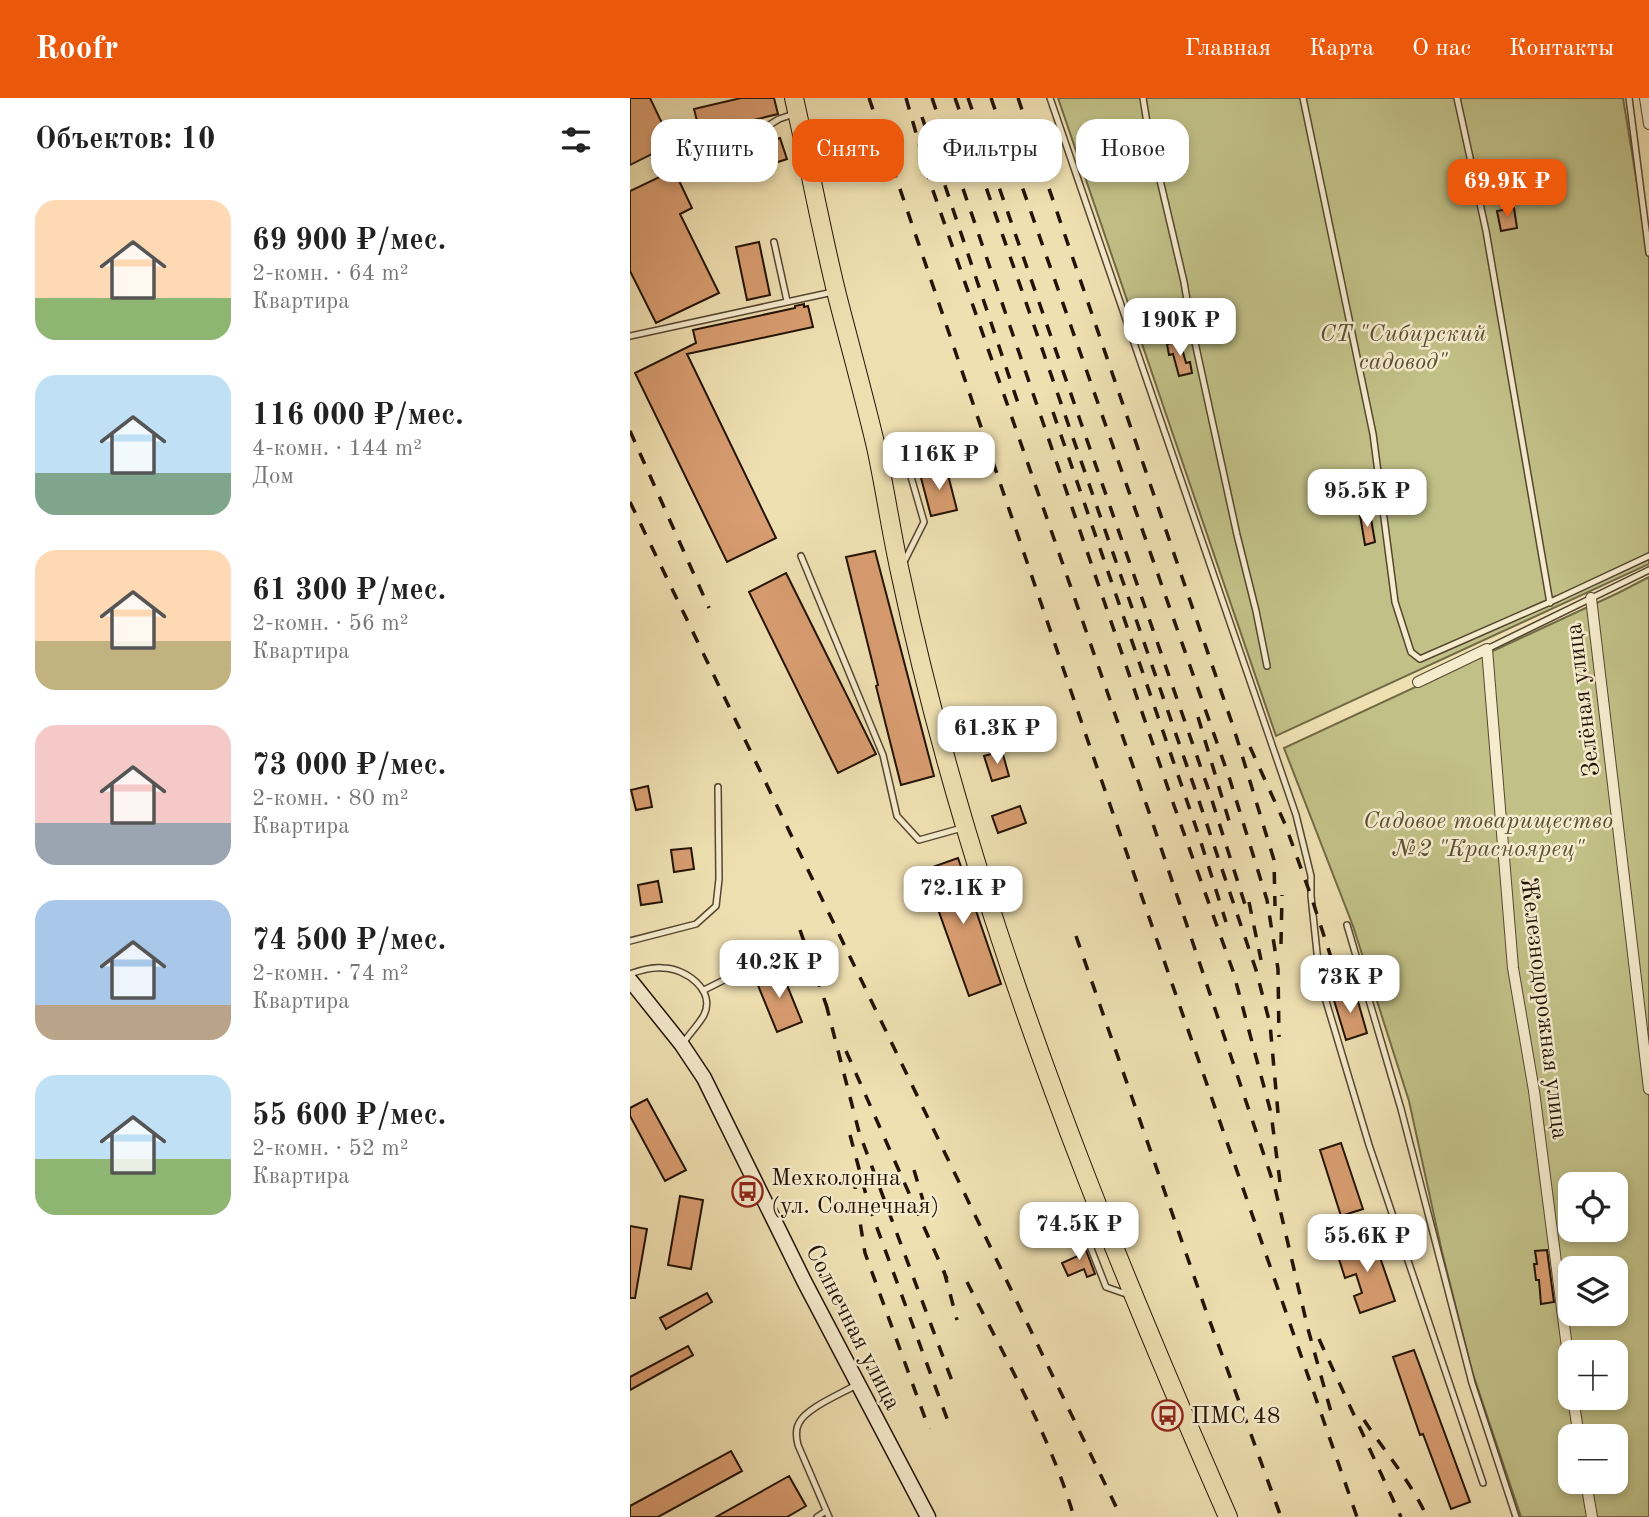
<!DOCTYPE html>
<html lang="ru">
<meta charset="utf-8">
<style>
:root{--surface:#fff;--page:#f2f2f2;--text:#222;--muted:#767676;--accent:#ea580c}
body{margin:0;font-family:"Old Standard TT",serif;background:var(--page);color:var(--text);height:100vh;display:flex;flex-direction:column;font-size:26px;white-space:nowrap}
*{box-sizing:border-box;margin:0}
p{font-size:23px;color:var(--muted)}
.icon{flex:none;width:38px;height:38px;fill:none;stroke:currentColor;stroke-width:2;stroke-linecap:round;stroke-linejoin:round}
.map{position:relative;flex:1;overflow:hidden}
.side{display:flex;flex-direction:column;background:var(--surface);width:630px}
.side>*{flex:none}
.hud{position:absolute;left:21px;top:21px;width:665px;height:63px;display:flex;gap:14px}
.fabs{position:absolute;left:928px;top:1074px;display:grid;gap:14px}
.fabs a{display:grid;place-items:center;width:70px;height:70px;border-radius:14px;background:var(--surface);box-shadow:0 4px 10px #0003;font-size:35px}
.price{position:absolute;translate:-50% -60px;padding:0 16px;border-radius:14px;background:#fff;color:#222;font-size:23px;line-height:46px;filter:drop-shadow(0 2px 4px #0008)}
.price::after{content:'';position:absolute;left:50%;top:42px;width:21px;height:16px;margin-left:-10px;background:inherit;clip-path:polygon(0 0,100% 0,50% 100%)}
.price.on{background:var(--accent);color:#fff}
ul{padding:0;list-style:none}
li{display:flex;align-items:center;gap:21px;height:175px;padding:0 35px}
li span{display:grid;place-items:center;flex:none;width:196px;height:140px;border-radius:21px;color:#555}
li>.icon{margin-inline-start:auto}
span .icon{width:84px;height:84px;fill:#fffc;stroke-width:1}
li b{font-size:30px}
h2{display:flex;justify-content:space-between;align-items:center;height:84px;padding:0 35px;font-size:30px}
.tag{padding:0 24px;border-radius:21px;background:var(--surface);box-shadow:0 4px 10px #0003;font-size:24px;line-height:63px}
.tag.on{background:var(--accent);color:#fff}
header{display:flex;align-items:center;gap:42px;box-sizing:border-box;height:98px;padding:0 35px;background:var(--accent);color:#fff}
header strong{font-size:33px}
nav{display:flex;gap:38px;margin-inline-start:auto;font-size:24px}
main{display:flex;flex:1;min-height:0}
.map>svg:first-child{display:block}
.green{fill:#c1c087;stroke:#726a46;stroke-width:2;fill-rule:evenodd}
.building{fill:#d89d70;stroke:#231306;stroke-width:2}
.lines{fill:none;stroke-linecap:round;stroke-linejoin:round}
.lane-casing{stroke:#564631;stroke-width:8}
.street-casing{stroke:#564631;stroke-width:12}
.secondary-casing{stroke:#231306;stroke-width:17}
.highway-casing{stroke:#231306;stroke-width:20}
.lane{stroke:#f5ebcd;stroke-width:5}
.street{stroke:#f5ebcd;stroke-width:10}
.secondary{stroke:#f5ebcd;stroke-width:14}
.highway{stroke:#efe0b2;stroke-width:18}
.rail{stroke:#231306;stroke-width:3.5;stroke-dasharray:12 12;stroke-linecap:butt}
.labels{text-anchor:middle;stroke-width:5;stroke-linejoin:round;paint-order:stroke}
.park-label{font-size:24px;font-style:italic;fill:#5a5033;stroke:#f5ebcd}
.street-label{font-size:24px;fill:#231306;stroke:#f5ebcd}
.poi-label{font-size:24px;fill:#231306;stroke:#f5ebcd;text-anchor:start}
</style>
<header>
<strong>Roofr</strong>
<nav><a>Главная</a><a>Карта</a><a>О нас</a><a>Контакты</a></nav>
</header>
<main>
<section class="side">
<h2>Объектов: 10<svg class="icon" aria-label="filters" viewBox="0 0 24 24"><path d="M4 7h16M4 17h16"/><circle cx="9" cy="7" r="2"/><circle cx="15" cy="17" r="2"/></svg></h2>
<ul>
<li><span style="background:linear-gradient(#ffd9b3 70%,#8fb573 0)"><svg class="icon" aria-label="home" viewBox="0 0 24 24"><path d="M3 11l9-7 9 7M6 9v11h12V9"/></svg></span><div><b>69 900 ₽/мес.</b><p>2-комн. · 64 m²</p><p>Квартира</p></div></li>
<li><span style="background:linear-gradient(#bfe0f5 70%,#7fa58c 0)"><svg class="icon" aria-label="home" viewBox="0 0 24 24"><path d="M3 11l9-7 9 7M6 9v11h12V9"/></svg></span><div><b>116 000 ₽/мес.</b><p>4-комн. · 144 m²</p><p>Дом</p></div></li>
<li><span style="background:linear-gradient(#ffd9b3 65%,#c2b280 0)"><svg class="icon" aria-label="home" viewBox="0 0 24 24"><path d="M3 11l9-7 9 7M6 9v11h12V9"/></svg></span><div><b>61 300 ₽/мес.</b><p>2-комн. · 56 m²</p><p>Квартира</p></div></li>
<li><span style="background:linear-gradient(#f6c9c9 70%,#9aa5b1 0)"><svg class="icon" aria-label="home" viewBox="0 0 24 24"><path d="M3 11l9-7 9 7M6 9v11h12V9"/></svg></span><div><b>73 000 ₽/мес.</b><p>2-комн. · 80 m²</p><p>Квартира</p></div></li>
<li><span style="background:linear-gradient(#a9c7e8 75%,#b9a48a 0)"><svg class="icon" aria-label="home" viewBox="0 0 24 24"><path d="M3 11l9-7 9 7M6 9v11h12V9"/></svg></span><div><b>74 500 ₽/мес.</b><p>2-комн. · 74 m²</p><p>Квартира</p></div></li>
<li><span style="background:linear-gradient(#bfe0f5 60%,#8fb573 0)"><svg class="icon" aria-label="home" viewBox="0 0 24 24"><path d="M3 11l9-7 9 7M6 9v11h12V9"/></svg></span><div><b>55 600 ₽/мес.</b><p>2-комн. · 52 m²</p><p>Квартира</p></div></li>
</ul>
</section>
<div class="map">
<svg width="1019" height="1419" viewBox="0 0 1019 1419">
<rect width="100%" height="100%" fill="#efe0b2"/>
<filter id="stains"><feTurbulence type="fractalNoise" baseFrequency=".00286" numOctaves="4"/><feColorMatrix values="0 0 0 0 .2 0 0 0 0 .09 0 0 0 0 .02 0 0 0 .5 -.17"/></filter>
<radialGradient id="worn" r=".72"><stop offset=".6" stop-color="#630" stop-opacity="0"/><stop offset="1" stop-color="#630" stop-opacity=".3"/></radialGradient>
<path class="green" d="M 428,0 L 993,0 L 1019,159 L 1019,466 L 646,638 Z
M 1019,479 L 1019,1419 L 891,1419 L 842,1273 L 812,1154 L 779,1003 L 723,828 L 654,650 L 988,495 ZM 940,1087 L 985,1087 L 985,1132 L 940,1132 ZM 940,1171 L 985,1171 L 985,1216 L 940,1216 ZM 940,1255 L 985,1255 L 985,1300 L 940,1300 ZM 940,1339 L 985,1339 L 985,1384 L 940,1384 Z"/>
<path class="building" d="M 0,0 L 20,0 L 42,46 L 0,67 Z
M 111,0 L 144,0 L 148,16 L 70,35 L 64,11 Z
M 150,40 L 157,61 L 99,80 L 92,59 Z
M 44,72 L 62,110 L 50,116 L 89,195 L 26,225 L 0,173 L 0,93 Z
M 884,110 L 887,130 L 871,133 L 867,113 Z
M 129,144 L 140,197 L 117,202 L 106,149 Z
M 174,206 L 174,209 L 178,208 L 183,229 L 57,256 L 146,440 L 97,464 L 5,275 L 66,245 L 63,232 L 165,210 L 165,208 Z
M 550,243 L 556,265 L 560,264 L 562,275 L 549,278 L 543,256 L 539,257 L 537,246 Z
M 316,369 L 327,412 L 301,418 L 290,376 Z
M 740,415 L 745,444 L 735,447 L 730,417 Z
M 245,453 L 304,678 L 271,687 L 246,588 L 248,587 L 216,459 Z
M 156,475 L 246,656 L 208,675 L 119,494 Z
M 372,653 L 379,678 L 362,683 L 354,658 Z
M 18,688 L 22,709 L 6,712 L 1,692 Z
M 390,708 L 396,725 L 368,735 L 362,718 Z
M 61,750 L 64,771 L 44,774 L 41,752 Z
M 328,760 L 371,886 L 339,898 L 294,772 Z
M 28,783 L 32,804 L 11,807 L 8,787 Z
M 150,870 L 172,924 L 147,934 L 125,880 Z
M 725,893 L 737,935 L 716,942 L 703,899 Z
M 17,1001 L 56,1072 L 35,1083 L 0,1018 L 0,1010 Z
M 711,1045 L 733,1111 L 711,1118 L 690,1052 Z
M 50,1098 L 73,1102 L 61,1171 L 38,1167 Z
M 0,1128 L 17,1131 L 5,1200 L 0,1200 Z
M 743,1139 L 765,1203 L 730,1215 L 724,1198 L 732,1195 L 726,1176 L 715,1180 L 706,1152 Z
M 453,1144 L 465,1176 L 457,1179 L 454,1171 L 438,1178 L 432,1165 L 448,1158 L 444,1148 Z
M 917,1152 L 924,1204 L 911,1206 L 909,1182 L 906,1182 L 904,1166 L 907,1166 L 905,1153 Z
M 77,1195 L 82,1204 L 36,1231 L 30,1220 Z
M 58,1248 L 63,1257 L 0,1292 L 0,1279 Z
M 784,1252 L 840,1404 L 821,1411 L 793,1336 L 790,1337 L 763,1259 Z
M 101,1353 L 112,1373 L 28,1419 L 0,1419 L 0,1408 Z
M 159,1378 L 176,1408 L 157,1419 L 86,1419 Z"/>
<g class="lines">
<defs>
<path id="lane" d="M 420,0 L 666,717 L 681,778 L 681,798 L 690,883 L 739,1047 L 853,1385
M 513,0 L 518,31 L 554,184 L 561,226 L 607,437 L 626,513 L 637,568
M 673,0 L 743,336 L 765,504 L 781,554 L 790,561 L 927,501 L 1019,458
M 827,0 L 856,133 L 920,505
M 999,0 L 1019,155
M 80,48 L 131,32 L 149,21 L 164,16
M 144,144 L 157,203
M 0,238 L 203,194
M 252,354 L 277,365 L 294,424 L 274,464
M 171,458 L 253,657 L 267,718 L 289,742 L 332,730
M 857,551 L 1019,472
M 717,827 L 771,1011 L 842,1285 L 886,1419
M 0,843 L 66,826 L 86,808 L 89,781 L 88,689
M 0,876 C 11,872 22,869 33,870 C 55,870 86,892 74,917 C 69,926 60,935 54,944
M 74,892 L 104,877 L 158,856
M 464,1106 L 451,1125 L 476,1189 L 499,1197
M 187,1419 L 196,1413
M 199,1419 L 168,1347 C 166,1339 165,1332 169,1325 C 176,1310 211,1296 226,1287"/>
<path id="street" d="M 1015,0 L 1019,26
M 961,500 L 1019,991
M 788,584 L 857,551 L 883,870 L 904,993 L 940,1273
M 943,1300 L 949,1339
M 956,1384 L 962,1419"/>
<path id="secondary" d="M 0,882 L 52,947 L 74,980 L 174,1183 L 298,1419"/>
<path id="highway" d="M 164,0 C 179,66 191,132 207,197 C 220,248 234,298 246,349 C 255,391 261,433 270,474 C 288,559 310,644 335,728 C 405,964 499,1193 598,1419"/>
</defs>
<use href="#lane" class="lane-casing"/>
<use href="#street" class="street-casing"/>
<use href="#secondary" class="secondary-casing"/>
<use href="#highway" class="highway-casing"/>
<use href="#lane" class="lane"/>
<use href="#street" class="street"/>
<use href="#secondary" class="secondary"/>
<use href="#highway" class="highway"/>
<path class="rail" d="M 239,0 L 461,652 L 727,1419
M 276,0 L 300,84 L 520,717 L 645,1090 L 678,1231 L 701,1314
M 302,0 L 541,699 L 603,873 L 641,1015 L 650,1084
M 325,0 L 567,697 L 626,872 L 640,926 L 648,1015
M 338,0 L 579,693 L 617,813
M 361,0 L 600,682 L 637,802 L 648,871 L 649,939
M 388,0 L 604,631 L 644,762 L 645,808
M 292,19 L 391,314
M 423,314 L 569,738 L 596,824
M 0,333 L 79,510
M 0,404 L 491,1419
M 568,619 L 602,733
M 620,649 L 655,726 L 681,798 L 712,893
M 619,804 L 631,862
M 170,832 L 199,915
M 446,838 L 575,1210 L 651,1419
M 651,846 L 652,797
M 196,906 L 229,1034 L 325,1291
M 216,953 L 317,1181
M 220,1037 L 239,1108 L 319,1326
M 284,1072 L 297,1116
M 224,1079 L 227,1105 L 235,1155 L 299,1331
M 314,1173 L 327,1222
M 337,1184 C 375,1260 420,1337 444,1419
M 689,1241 L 771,1419
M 734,1322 C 755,1354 781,1384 797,1419"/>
</g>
<defs>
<symbol id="bus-ring" viewBox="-11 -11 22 22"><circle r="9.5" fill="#f5ebcd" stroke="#8f2418" stroke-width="1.5"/><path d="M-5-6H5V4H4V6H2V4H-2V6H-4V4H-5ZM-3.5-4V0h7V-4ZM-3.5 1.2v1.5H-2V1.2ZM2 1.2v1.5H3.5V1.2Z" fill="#8f2418"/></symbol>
</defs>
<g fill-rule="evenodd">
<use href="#bus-ring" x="100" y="1076" width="35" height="35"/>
<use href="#bus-ring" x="520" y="1300" width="35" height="35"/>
</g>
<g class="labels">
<g class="park-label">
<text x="773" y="243">СТ "Сибирский<tspan x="773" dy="28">садовод"</tspan></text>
<text x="858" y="730">Садовое товарищество<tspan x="858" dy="28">№2 "Красноярец"</tspan></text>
</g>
<g class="street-label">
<text transform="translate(952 602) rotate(-97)" y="8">Зелёная улица</text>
<text transform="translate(915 910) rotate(83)" y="8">Железнодорожная улица</text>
<text transform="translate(224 1229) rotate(63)" y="8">Солнечная улица</text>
</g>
<g class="poi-label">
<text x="141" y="1087">Мехколонна<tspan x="141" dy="28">(ул. Солнечная)</tspan></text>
<text x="561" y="1325">ПМС 48</text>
</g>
</g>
<rect width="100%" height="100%" filter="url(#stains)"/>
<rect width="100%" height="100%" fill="url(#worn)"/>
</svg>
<div class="fabs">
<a><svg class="icon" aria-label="locate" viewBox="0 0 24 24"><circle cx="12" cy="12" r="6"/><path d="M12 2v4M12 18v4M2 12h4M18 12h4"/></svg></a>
<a><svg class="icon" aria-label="layers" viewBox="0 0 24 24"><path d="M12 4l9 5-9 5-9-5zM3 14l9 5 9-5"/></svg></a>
<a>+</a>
<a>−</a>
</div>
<b class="price on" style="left:877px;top:121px">69.9K ₽</b>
<b class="price" style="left:550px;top:260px">190K ₽</b>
<b class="price" style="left:309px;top:394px">116K ₽</b>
<b class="price" style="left:737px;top:431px">95.5K ₽</b>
<b class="price" style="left:367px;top:668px">61.3K ₽</b>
<b class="price" style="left:333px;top:828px">72.1K ₽</b>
<b class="price" style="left:149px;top:902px">40.2K ₽</b>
<b class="price" style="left:720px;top:917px">73K ₽</b>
<b class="price" style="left:449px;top:1164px">74.5K ₽</b>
<b class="price" style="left:737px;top:1176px">55.6K ₽</b>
<div class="hud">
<a class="tag">Купить</a>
<a class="tag on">Снять</a>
<a class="tag">Фильтры</a>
<a class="tag">Новое</a>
</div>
</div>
</main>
